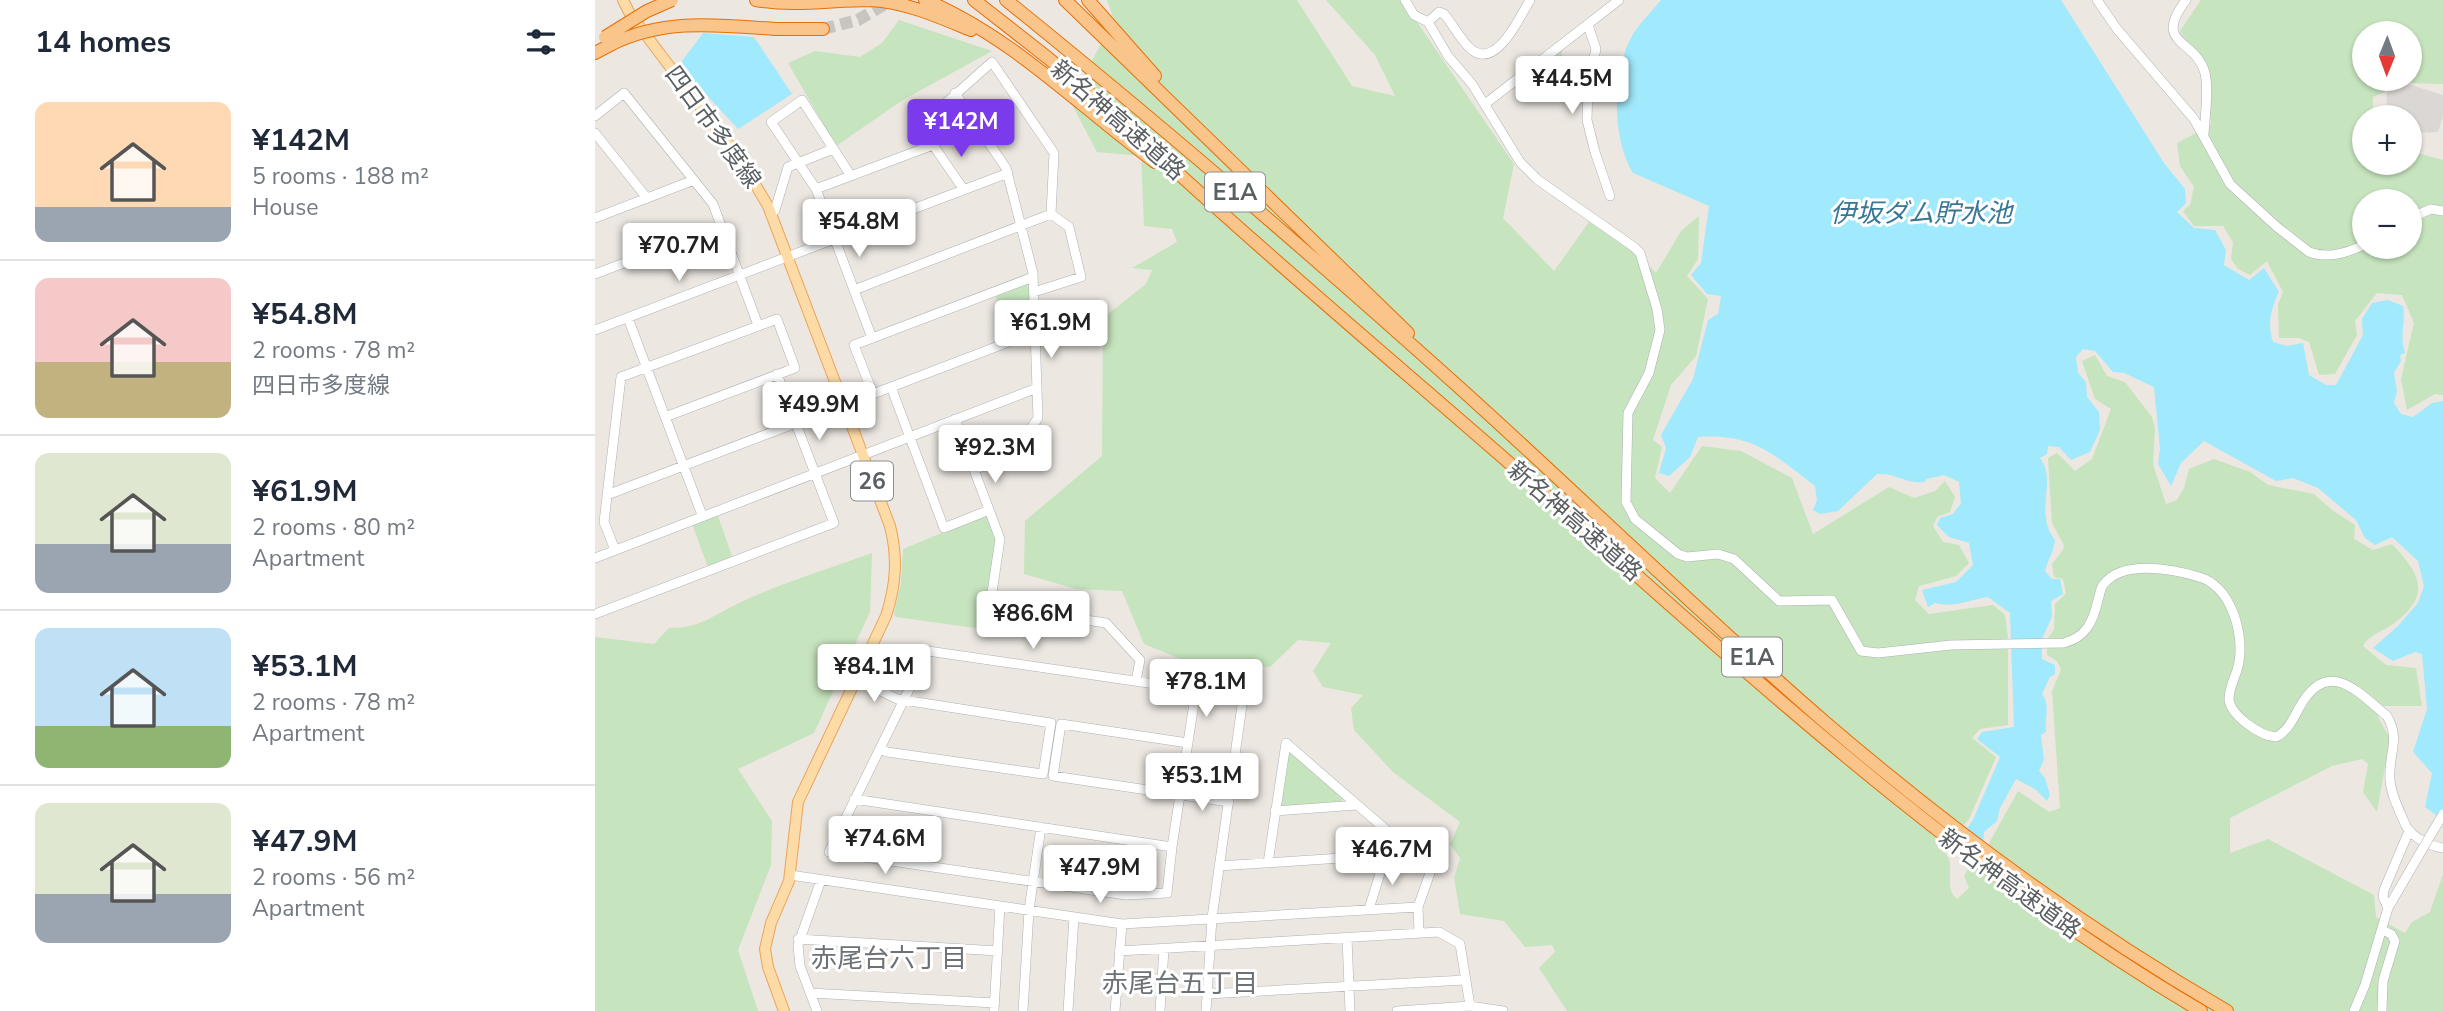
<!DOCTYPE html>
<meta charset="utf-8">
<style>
:root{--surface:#fff;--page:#f6f6f7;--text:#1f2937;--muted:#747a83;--line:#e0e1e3;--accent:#7c3aed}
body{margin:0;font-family:"Nunito Sans","Noto Sans JP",sans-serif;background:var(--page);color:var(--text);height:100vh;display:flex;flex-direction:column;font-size:26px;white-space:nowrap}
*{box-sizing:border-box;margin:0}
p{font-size:23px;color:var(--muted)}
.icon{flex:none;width:38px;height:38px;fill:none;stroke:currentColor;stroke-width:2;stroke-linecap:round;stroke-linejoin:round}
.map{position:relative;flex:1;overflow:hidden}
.details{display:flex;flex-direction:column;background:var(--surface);width:595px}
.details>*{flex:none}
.needle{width:46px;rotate:181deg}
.tools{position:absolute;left:1757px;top:21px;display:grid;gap:14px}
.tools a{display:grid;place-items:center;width:70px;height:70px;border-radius:50%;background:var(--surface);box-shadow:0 2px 5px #0004;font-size:35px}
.price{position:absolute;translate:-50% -60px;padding:0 16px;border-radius:7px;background:#fff;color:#222;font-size:23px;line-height:46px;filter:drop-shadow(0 2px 4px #0008)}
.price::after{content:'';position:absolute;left:50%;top:42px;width:21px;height:16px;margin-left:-10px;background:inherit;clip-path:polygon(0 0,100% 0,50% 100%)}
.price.selected{background:var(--accent);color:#fff}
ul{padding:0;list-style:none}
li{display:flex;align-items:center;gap:21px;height:175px;padding:0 35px}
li+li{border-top:2px solid var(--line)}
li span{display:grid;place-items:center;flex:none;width:196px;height:140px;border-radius:14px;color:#555}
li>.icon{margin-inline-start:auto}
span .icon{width:84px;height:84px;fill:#fffc;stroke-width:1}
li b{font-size:30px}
h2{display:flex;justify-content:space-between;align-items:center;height:84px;padding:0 35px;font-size:30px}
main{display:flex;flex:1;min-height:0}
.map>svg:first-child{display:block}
.industrial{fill:#dbd7d4}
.green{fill:#c6e4be;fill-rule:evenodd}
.water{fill:#a1e9fc}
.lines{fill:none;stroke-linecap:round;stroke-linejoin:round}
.highway-tunnel{stroke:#c8c5c1;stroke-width:12;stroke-dasharray:12 6;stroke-linecap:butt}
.minor-casing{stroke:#adb1b4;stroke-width:10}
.major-casing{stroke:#eda35a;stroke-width:12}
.highway-casing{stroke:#e76f07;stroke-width:14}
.minor{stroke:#fff;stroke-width:9}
.major{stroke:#fcdba6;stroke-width:10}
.highway{stroke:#fac58b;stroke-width:12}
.minor-bridge-casing{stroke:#adb1b4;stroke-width:10;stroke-linecap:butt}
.highway-bridge-casing{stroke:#e76f07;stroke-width:14;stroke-linecap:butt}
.minor-bridge{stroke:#fff;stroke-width:9}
.highway-bridge{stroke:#fac58b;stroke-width:12}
.labels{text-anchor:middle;stroke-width:6;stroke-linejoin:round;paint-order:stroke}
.shield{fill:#fff;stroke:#8c8f91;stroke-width:2}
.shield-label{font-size:23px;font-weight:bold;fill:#5a5f62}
.street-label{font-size:24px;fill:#5a5f62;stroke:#fff}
.water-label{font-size:26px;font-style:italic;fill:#387894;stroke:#fff}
.neighbourhood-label{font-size:26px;fill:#6b7174;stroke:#fff}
</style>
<main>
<section class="details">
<h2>14 homes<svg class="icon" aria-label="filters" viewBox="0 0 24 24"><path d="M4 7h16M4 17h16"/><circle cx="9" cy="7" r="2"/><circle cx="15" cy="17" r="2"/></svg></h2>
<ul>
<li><span style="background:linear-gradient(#ffd9b3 75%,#9aa5b1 0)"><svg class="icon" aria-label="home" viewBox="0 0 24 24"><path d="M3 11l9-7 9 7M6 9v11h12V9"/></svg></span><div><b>¥142M</b><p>5 rooms · 188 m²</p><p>House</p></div></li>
<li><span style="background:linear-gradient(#f6c9c9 60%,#c2b280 0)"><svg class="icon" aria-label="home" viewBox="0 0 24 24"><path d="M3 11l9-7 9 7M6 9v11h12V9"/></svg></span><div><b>¥54.8M</b><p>2 rooms · 78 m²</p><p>四日市多度線</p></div></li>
<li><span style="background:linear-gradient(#dfe7d0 65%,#9aa5b1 0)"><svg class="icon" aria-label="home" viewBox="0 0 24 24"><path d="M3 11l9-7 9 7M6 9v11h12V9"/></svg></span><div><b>¥61.9M</b><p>2 rooms · 80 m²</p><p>Apartment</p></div></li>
<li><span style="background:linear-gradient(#bfe0f5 70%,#8fb573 0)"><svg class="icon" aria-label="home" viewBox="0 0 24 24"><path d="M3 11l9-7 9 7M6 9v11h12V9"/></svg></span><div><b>¥53.1M</b><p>2 rooms · 78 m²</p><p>Apartment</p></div></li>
<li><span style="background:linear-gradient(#dfe7d0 65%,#9aa5b1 0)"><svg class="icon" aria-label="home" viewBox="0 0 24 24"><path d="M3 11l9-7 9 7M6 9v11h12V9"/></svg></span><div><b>¥47.9M</b><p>2 rooms · 56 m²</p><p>Apartment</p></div></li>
</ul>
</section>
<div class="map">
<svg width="1848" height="1011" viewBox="0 0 1848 1011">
<rect width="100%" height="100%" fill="#ece7e1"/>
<path class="industrial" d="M 1813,84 L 1848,95 L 1848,116 L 1843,132 L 1823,133 L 1815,131 L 1815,117 L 1791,116 L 1792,89 L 1804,89 L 1805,86 Z"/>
<path class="green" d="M 512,0 L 702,0 L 757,86 L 800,96 L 780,55 L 731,0 L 807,0 L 919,164 L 908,218 L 959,271 L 994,222 L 1047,258 L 1061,273 L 1086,231 L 1104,216 L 1103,259 L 1092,276 L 1113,299 L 1101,356 L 1076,385 L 1058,440 L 1067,447 L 1060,478 L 1075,493 L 1107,446 L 1146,451 L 1197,478 L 1218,534 L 1294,487 L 1319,498 L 1340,491 L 1350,481 L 1360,497 L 1355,512 L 1342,517 L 1338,526 L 1348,542 L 1364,545 L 1374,563 L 1361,576 L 1324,586 L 1320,600 L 1334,614 L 1398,605 L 1410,615 L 1413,638 L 1413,725 L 1385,729 L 1377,738 L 1401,757 L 1374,819 L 1348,849 C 1351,854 1355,859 1355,865 C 1356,877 1351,890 1362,899 L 1374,888 L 1369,876 L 1385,848 L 1393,845 L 1423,791 L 1454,812 L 1465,808 L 1457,691 L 1466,670 L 1462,661 L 1452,655 L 1452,639 L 1459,630 L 1460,604 L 1471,593 L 1468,579 L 1459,577 L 1457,564 L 1468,550 L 1469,545 L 1457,523 L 1453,458 L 1462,453 L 1480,471 L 1497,459 L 1516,409 L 1500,399 L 1487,361 L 1500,355 L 1512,376 L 1530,382 L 1557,417 L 1560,429 L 1558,464 L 1571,504 L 1582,500 L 1589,488 L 1594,469 L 1619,459 L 1655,472 L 1673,485 L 1719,494 L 1737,510 L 1760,525 L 1759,539 L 1778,550 L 1797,544 C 1826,575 1837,595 1798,624 C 1788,632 1774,634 1768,646 L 1791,665 L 1821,668 L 1827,706 L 1787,706 L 1783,717 L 1795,739 L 1782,812 L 1768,792 L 1773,764 L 1767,759 L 1737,766 L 1635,818 L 1635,853 L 1673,839 L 1779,895 L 1781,917 L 1810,933 L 1817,922 L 1835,912 L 1848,874 L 1848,1011 L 972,1011 L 944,968 L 960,952 L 957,945 L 930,947 L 909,921 L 865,914 L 859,878 L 865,858 L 855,844 L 865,822 L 798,772 L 759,730 L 756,708 L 768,695 L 728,687 L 718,671 L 736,643 L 703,640 L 675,667 L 598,664 L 549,644 L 527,591 L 481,589 L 429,574 L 430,521 L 507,456 L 508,318 L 551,284 L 557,270 L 537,268 L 582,242 L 577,229 L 549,226 L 546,156 L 502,152 L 475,101 L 519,20 Z
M 1606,0 L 1848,0 L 1848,84 L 1810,83 L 1778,97 L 1778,117 L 1769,117 L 1769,163 L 1815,163 L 1815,151 L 1848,160 L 1848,395 L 1840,394 L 1812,410 L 1806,379 L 1819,323 L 1807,295 L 1782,293 L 1760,321 L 1762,335 L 1740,374 L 1724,375 L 1714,342 L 1704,338 L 1684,338 L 1683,305 L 1688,292 L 1672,261 L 1655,275 L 1643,269 L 1636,259 L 1638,242 L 1628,226 L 1599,226 L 1588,211 L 1595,205 L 1599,187 L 1585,166 L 1582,143 L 1616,125 L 1612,72 L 1609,64 L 1585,31 ZM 1769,33 L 1815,33 L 1815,79 L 1769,79 ZM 1769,201 L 1815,201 L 1815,247 L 1769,247 Z
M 304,20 L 397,51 L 308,100 L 241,146 L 193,63 L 220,51 L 265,57 L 287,43 Z
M 967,47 L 966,92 L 943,91 L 944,65 Z
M 430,283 L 434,288 C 435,314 443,327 416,337 L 401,297 L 402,294 Z
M 390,515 L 393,518 L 401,540 L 387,629 L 301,617 L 299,614 L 306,582 L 308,549 Z
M 120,516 L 123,516 L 137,556 L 113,567 L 97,524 Z
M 277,553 L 275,612 L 219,733 L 143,769 L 177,821 L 176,865 L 143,950 L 163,1011 L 0,1011 L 0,637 L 59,644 L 74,628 C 106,628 117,616 144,603 C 186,583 233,569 277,553 Z
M 697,753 L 748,797 L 747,803 L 687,806 L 685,804 L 692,755 Z"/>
<path class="water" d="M 1066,0 L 1466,0 L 1569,163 L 1590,189 L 1591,203 L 1582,212 L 1599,228 L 1620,230 L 1631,250 L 1629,265 L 1654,280 L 1669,268 L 1684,292 C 1676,308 1672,325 1678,342 L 1692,346 L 1708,343 L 1714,375 L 1731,385 L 1741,385 L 1768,335 L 1767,319 L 1777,303 L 1793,300 L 1808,306 C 1811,324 1804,335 1810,353 L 1805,355 L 1806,361 L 1799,373 L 1802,391 L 1799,403 L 1806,414 L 1818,417 L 1837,403 L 1848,401 L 1848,820 L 1830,807 L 1837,773 L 1818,752 L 1832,709 L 1827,654 L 1820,652 L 1798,661 L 1778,648 L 1803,626 L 1823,603 L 1829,586 L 1823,561 L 1797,537 L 1780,545 L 1770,538 L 1761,520 L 1723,488 L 1698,478 L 1681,481 L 1609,441 L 1586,463 L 1576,486 L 1563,464 L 1565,449 L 1559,387 L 1529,373 L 1518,372 L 1500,351 L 1488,349 L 1481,357 L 1483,373 L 1491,382 L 1492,397 L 1504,412 L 1505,430 L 1495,452 L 1476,460 L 1464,447 L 1453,446 L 1452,454 L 1445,458 C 1463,482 1438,511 1460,540 C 1459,551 1453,559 1450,571 L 1457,579 L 1465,579 L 1468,594 L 1456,601 L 1457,617 L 1447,639 L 1447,659 L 1460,665 L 1460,674 L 1455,677 L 1447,694 C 1456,706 1449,719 1451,732 L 1446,735 L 1449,760 L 1444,771 L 1450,778 L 1455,795 L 1452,801 L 1440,789 L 1421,779 L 1405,808 L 1402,821 L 1389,832 L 1388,842 L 1364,854 L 1368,834 L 1378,820 L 1405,757 L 1382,739 L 1387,732 L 1419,727 L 1415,613 L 1393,597 C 1371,600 1362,608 1340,603 L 1333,607 L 1327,590 L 1361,582 L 1378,565 L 1374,543 L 1354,537 L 1342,525 L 1345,518 L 1358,514 L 1366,503 L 1364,482 L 1349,475 L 1331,479 L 1330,482 C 1309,484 1303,473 1282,474 L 1243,511 L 1225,514 L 1218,510 L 1222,500 L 1220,486 C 1179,454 1157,433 1103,437 L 1095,457 L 1074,476 L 1064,473 L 1071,448 L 1066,435 L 1098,379 L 1113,320 L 1123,314 L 1126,296 L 1112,294 L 1096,275 L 1106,263 L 1114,206 L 1038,173 C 1016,138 1017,70 1038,34 C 1046,22 1057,11 1066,0 Z
M 108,33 L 159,37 L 197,94 L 143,129 L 84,65 Z"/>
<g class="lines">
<path class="highway-tunnel" d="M 228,29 L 263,20 L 297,0"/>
<defs>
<path id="minor" d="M 810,0 L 819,15 L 833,22 L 853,56 L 877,84 L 925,162 L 943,180 L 1039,247 L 1045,253 L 1062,309 L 1065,330 L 1054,373 L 1033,413 L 1031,502 L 1040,519 L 1083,554 L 1092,557 L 1123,554 L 1139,559 L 1184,601 L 1237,600 L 1266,651 L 1283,653 L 1356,645 L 1469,643 C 1491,637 1498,622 1503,600 C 1505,595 1505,589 1508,585 C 1527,559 1578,569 1604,577 C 1636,586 1649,633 1644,662 C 1642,675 1634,686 1634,699 C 1635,715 1665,736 1681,737 C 1693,731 1698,719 1704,708 C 1732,657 1761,690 1792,716 C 1806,740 1793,754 1795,780 C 1796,795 1805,812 1811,826 C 1818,838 1835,846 1848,848
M 1502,0 L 1522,29 L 1599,119 L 1635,184 L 1682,227 L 1714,252 C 1733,259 1751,253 1769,245
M 1591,0 C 1557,45 1600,38 1610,73 C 1614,91 1610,115 1609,134
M 833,22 L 844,12 L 849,14 C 859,25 865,40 876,49 C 901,71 925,16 935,0
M 993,25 L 1001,49 L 993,86 L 992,120 L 1000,152 L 1015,196
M 360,93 L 411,168 L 438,273 L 443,418 L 418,454 L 379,470
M 890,104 L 1024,0
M 0,116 L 29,93 L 118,204 L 163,325
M 0,133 L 52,198
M 256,176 L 207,100 L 176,122 L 221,189 L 277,338
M 221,189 L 338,145
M 369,190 L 325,126 L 397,62 L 459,153 L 456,214
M 176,215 L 180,210 L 193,167 L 238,149
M 0,218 L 99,180
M 1815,218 L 1836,209 L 1848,211
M 0,274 L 126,226
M 438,277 L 259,345 L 278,394 L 440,332
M 259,290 L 456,214
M 439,292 L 486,277 L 474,227 L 456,214
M 33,318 L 107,515
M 0,330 L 413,173
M 296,387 L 349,528 L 394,510
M 360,419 L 405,539 L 395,606 L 511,623 L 545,660 L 541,681
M 12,495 L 201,423
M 20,550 L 9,522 L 26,377 L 182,319 L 200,368 L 70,417
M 0,558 L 442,388
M 0,614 L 239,523 L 182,374
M 260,678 L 302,699 L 456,723 L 448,774 L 292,752 L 285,749
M 601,690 L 577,847 L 572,893 L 531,895 L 234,852 L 333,651 L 601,690 L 649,691 L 617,918 L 611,1011
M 593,743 L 466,724 L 458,776 L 634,802
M 691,743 L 797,835 L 774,909
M 259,799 L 577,847
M 680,811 L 762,805
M 797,835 L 847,839 L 823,907
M 673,863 L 691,743
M 624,866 L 791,855
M 195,875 L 527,924 L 823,907 L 824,933
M 1793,908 L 1788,897 L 1789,890 L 1814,831
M 1787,930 L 1796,934 L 1800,941 L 1788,981 L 1787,1011
M 752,938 L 755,1011
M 203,939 L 403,951
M 524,951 L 844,932 L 865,944 L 875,1006
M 215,993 L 400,1003
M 612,994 L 870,980
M 222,1011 L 205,966 L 203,945 L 226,880
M 399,1011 L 405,906
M 428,1011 L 434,910 L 446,827
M 473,1011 L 479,917
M 520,1011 L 527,924
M 565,1011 L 569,949
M 802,1011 L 875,1006 L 908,1011
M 1759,1011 L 1770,985 L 1793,908 L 1821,860"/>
<path id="major" d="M 28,0 L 35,14 L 147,162 L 173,206 L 295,526 C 303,558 301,585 291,616 L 203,802 L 194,881 L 176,923 L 170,949 L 173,967 L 189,1011"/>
<path id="highway" d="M 161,0 C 199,7 237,0 276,0 C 311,2 344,17 376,30
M 330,0 C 418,37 485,107 560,162
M 379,0 L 453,58 L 519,114 C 667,253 824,383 976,517 C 1176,694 1374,875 1606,1011
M 411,0 C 566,125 718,256 866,389 C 988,499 1106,615 1231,723 C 1356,830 1490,929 1632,1011
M 470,0 L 813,333
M 493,0 L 560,76
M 180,29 L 228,29
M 0,53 L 17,44"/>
</defs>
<use href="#minor" class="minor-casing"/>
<use href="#major" class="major-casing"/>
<use href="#highway" class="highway-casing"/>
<use href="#minor" class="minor"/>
<use href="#major" class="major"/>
<use href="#highway" class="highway"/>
<defs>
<path id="minor-bridge" d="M 1821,860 L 1848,814"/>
<path id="highway-bridge" d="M 10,37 L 52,11 L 77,0
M 17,44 C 70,18 123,25 180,29"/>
</defs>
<use href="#minor-bridge" class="minor-bridge-casing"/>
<use href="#highway-bridge" class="highway-bridge-casing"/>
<use href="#minor-bridge" class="minor-bridge"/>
<use href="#highway-bridge" class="highway-bridge"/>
</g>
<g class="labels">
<g class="shield">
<rect x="610" y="172.5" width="60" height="39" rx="5"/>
<rect x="256" y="461.5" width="42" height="39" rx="5"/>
<rect x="1127" y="637.5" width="60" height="39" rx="5"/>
</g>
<g class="shield-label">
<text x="640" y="200">E1A</text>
<text x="277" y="489">26</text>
<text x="1157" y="665">E1A</text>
</g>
<g class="street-label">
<text transform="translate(523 120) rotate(41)" y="8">新名神高速道路</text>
<text transform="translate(118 127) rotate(54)" y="8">四日市多度線</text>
<text transform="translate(980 521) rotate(41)" y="8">新名神高速道路</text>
<text transform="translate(1415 884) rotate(36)" y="8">新名神高速道路</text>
</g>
<g class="water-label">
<text x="1326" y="222">伊坂ダム貯水池</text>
</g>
<g class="neighbourhood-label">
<text x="294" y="967">赤尾台六丁目</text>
<text x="585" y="992">赤尾台五丁目</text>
</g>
</g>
</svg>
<div class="tools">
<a><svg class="needle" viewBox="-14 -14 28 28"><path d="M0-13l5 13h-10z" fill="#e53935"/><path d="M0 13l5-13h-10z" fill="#747a83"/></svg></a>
<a>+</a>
<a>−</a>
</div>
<b class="price" style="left:977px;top:116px">¥44.5M</b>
<b class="price selected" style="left:366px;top:159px">¥142M</b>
<b class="price" style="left:264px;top:259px">¥54.8M</b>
<b class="price" style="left:84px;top:283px">¥70.7M</b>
<b class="price" style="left:456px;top:360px">¥61.9M</b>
<b class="price" style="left:224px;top:442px">¥49.9M</b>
<b class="price" style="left:400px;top:485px">¥92.3M</b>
<b class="price" style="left:438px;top:651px">¥86.6M</b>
<b class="price" style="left:279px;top:704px">¥84.1M</b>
<b class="price" style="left:611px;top:719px">¥78.1M</b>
<b class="price" style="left:607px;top:813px">¥53.1M</b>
<b class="price" style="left:290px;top:876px">¥74.6M</b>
<b class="price" style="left:797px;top:887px">¥46.7M</b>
<b class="price" style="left:505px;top:905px">¥47.9M</b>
</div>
</main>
